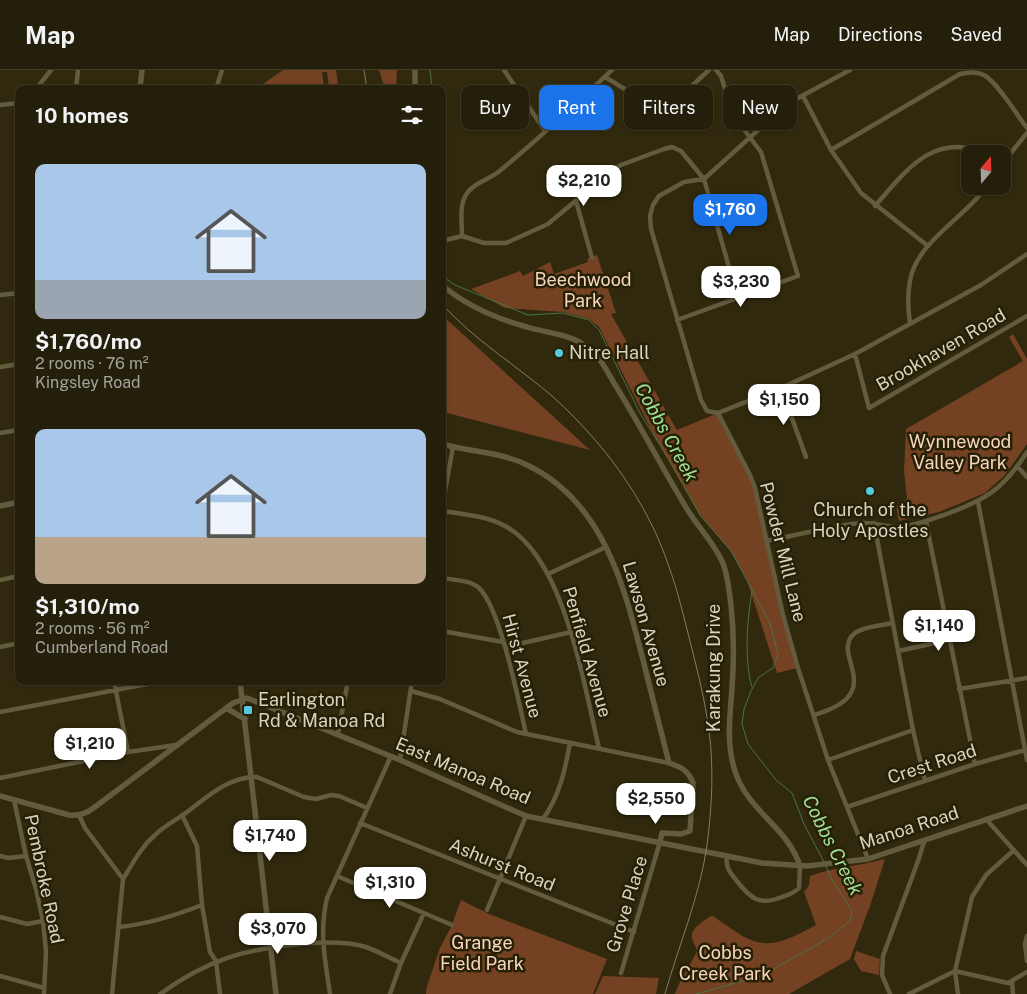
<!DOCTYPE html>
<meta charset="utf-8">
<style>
:root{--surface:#241f0a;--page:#302c18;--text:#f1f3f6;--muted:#a3a29c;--line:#413d2b;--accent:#1a73e8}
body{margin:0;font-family:"Public Sans",sans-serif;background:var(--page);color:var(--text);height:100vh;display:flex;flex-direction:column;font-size:19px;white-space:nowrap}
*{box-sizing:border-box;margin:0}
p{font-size:16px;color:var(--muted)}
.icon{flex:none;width:28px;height:28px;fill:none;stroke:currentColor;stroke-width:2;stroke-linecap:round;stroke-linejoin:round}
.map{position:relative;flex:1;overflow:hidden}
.side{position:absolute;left:15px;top:15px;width:431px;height:600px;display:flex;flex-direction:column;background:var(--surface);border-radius:10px;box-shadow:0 1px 4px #0004,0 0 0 1px var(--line)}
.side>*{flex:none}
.guide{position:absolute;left:461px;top:15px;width:475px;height:45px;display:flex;gap:10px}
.needle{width:32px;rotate:19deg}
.fabs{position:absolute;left:961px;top:75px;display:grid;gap:10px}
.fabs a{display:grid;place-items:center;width:50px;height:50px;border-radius:10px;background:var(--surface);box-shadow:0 1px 4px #0004,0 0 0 1px var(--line);font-size:25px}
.price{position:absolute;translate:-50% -42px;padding:0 11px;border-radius:10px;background:#fff;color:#222;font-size:16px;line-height:32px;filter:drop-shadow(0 1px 2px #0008)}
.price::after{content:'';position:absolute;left:50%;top:30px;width:15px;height:11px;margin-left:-8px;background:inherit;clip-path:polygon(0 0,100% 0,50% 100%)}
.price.on{background:var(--accent);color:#fff}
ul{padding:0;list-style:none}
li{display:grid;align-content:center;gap:10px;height:265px;padding:0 20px}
li span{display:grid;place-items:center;height:155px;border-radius:10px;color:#555}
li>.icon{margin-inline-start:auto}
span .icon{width:90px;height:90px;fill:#fffc;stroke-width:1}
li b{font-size:21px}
h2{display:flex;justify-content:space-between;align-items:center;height:60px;padding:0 20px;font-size:21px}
.tag{padding:0 18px;border-radius:10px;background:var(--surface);box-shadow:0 1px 4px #0004,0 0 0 1px var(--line);font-size:18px;line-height:45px}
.tag.on{background:var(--accent);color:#fff}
header{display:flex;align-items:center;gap:30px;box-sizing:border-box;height:70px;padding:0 25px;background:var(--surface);border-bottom:1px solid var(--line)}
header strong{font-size:24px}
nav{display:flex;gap:28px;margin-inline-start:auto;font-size:18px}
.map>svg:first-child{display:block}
.green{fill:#754123}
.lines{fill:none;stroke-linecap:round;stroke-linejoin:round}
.stream{stroke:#487444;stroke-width:1}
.street{stroke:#625b3e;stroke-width:4.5}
.secondary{stroke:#625b3e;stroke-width:5.5}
.tram{stroke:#827c66;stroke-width:1}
.poi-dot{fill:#55cadf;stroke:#262004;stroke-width:2}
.labels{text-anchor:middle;stroke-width:5;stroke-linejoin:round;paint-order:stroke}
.park-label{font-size:18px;fill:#f7d4c1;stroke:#262004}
.street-label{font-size:18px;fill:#d8d4c4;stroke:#262004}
.poi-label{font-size:18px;fill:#d8d4c4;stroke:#262004;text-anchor:start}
.water-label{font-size:19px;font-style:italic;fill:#9ede96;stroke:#262004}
</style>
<header>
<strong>Map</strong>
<nav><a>Map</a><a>Directions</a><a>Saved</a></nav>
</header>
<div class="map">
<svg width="1027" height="924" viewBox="0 0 1027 924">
<rect width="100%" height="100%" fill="#30290d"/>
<path class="green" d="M 283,0 L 336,0 L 338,15 L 329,17 L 327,2 L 322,2 L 324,18 L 316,15 L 294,19 L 256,19 Z
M 379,0 L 397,0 L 396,19 L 385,19 Z
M 597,185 L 616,243 L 611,244 L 677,360 L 718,343 L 750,405 L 798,598 L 777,603 L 747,510 L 731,481 L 700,445 L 656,369 L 599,257 L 589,249 L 563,242 L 505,238 L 471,219 L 520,201 L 523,206 L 550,192 L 554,204 L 588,192 L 587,189 Z
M 443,246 L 590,380 L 443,342 Z
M 1013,264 L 1027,289 L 1027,374 L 1005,405 L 985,423 L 939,442 L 899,451 L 896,436 L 907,429 L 904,401 L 906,359 L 1023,291 L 1009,267 Z
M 885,789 L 871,833 L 850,889 L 789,924 L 675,924 C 680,908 690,896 697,881 C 696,876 693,873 692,868 C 690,858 704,851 711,846 L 713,846 C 758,878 765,883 816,855 L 804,822 L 809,815 L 810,806 C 834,797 861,796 885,789 Z
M 461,830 L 489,844 L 607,889 L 593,924 L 426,924 L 426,919 L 440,878 L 451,857 Z
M 856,881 L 880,889 L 879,905 L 861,901 L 854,889 Z
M 603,906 L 659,908 L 656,924 L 595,924 Z"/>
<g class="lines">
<path class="stream" d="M 430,0 L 432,19
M 442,75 L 446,97 L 442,121
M 442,205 L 445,208 L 455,215 L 528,245 L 563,243 L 589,250 L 599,260 L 640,343 L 668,388 L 700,445 L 731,481 L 770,553 L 778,584 L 773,598 L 758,608 L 751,621 L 744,639 L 742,654 L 748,674 L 776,710 L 792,723 L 804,754 L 824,792
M 752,522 C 747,549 744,591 752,617
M 696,924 L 761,906 L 827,869 L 850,851 L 852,841 L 831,808 L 826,796"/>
<path class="street" d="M 504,0 L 545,61
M 605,7 L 641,29 L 656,35 L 671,32 L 683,24 L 709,0
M 36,19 L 51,0
M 76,19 L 78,0
M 216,19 L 222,0
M 803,26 L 831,80 L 861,123 L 928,176
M 0,35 L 19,33
M 831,80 L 960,4 C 968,2 976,1 984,5 C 997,12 1017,45 1027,58
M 1002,94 L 1027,63
M 576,131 L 592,188
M 875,136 C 908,98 934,61 989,84
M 462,166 L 484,173 L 506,173 L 548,154 L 611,101 L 621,95 L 664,79 L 672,77 L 681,81 L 704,109 L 738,229
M 462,166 C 462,153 459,136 466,125 C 472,114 487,110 497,103 C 537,71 575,35 612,0
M 442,171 L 462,166
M 0,225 L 19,223
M 677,250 L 798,206 L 761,82 L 733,45 L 721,6 L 716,0
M 910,253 C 908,239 907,225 910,211 C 916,172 966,147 987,116
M 855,284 L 869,338 L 1027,246
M 0,297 L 19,294
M 781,318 L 806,387
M 718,343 L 750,405 L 755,418 L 783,545 L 798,598 L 828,690 L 868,789
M 718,343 L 707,341 L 701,330 L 651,159 L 650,146 L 653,135 L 659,126 L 684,112 L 704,109 L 787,34 L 850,0
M 718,343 L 781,318 L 855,284 L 981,215 L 1027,184
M 0,363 L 19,360
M 1018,397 L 1027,407
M 978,432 L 1027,690
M 442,437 L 453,377
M 442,441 C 463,444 487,446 505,456 C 565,488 584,617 599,678
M 926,452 L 975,694
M 874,453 L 913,660 L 925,711
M 767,471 C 798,465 829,456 861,453 C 874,452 886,457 899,457 C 916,456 929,450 944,445 C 985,430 1003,420 1027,382
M 548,504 L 606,477
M 442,508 C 454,510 470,510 479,518 C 500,537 519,633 526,664
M 0,510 L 19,506
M 442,561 L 503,572
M 0,577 L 19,573
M 505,577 L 571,562
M 898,581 L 949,570
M 114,611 L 128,682
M 959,619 L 1027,608
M 411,621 L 440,629 L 517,662 L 669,693
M 0,642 L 163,611
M 814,645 C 891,623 828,584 855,563 C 865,556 881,556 892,553
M 338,663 L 348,611
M 400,690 L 412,611
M 828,690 L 913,660
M 0,708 L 128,682 L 176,675
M 14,730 L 26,786 L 36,819 L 43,851 L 46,882 L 44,924
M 847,737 L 975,694 L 1025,680
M 79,745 L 85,758 L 123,809 L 112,924
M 182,745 L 197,776 L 202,835 L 210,882 L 216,891 L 220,924
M 543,749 C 560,725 565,700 570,673
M 986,749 L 1027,795
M 360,753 L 634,862
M 0,786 L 8,788 L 26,786
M 727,786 C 725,797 730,802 736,810 C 751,829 759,836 782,827 C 789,825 794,823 799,818 L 800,796
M 337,806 L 452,855
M 123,809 C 133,793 141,777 155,765 C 163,757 174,751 183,745 C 205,729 228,706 257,707 L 304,727 L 316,729 L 331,725 L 339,726 L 367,738
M 487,840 L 526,746
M 0,847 L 27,854 L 43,851
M 119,857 C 149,854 174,846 202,835
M 1027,866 L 1025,874 L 1027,891
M 621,903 L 660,772
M 0,906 L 44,918
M 1012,912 L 1013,924
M 160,924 C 207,890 244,879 301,874 C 322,872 345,871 366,877 C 378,881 389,888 401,893
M 330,924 C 325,889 319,863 327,828 L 391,686
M 390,924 L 401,893 L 424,843
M 890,924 L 882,905 L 883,886 L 918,791 L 924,772
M 909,924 L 955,901 L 1008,913 L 1027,902
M 958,924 L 955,901 L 972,827 L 986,805 L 1014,780"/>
<path class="secondary" d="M 415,0 L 415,19
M 140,19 L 142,0
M 442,215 C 465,235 498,249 527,257 C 546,263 571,264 587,277 C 599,285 607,301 614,313 C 639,353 660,394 684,434 C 695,454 712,470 722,491 C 728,504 729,521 731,535 C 734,562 734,591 732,618 C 730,646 726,674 735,701 C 748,742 787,756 800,796
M 442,374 C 470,382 501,382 527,395 C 602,431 623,512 642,586 C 651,621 660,657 669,693 C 681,697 688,700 693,713 L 690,761 L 681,764 L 662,763 L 660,772
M 0,436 L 19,432
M 240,611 L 276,924
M 226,638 L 245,649
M 0,726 L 69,745 C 80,746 87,743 95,737 L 233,633 L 247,628 L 400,690 L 526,746 L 762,793 L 807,796 L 868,789 L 1027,736"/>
<path class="tram" d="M 364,0 L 367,19
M 442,234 C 474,270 516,295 552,326 C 568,340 582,355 596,371 C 627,407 653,450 668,494 C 678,521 684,548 691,575 C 698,603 705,631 709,660 C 714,698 712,737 707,775 C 700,826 679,874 665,924"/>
</g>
<g class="poi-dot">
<circle cx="559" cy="283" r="5"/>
<circle cx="870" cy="421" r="5"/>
<rect x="243" y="635" width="10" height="10" rx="2.5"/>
</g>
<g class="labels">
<g class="park-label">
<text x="583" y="216">Beechwood<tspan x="583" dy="21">Park</tspan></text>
<text x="960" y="378">Wynnewood<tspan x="960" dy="21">Valley Park</tspan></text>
<text x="482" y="879">Grange<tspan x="482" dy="21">Field Park</tspan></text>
<text x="725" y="889">Cobbs<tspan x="725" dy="21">Creek Park</tspan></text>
</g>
<g class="street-label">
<text transform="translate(941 280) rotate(-30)" y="6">Brookhaven Road</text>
<text transform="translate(783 482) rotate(76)" y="6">Powder Mill Lane</text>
<text transform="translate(646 554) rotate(74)" y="6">Lawson Avenue</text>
<text transform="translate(587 582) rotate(74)" y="6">Penfield Avenue</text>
<text transform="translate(522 596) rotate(75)" y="6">Hirst Avenue</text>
<text transform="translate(714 598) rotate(-90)" y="6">Karakung Drive</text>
<text transform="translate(932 694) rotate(-18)" y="6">Crest Road</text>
<text transform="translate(463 701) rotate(23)" y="6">East Manoa Road</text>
<text transform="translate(909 758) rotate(-18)" y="6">Manoa Road</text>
<text transform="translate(502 795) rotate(22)" y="6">Ashurst Road</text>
<text transform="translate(44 809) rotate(78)" y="6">Pembroke Road</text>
<text transform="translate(627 834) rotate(-73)" y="6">Grove Place</text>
</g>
<g class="poi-label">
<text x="569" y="289">Nitre Hall</text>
<text x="870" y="446" text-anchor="middle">Church of the<tspan x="870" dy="21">Holy Apostles</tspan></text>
<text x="258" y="636">Earlington<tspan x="258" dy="21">Rd &amp; Manoa Rd</tspan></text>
</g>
<g class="water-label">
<text transform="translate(667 362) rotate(61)" y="7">Cobbs Creek</text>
<text transform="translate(833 775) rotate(63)" y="7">Cobbs Creek</text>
</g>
</g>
</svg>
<div class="fabs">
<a><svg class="needle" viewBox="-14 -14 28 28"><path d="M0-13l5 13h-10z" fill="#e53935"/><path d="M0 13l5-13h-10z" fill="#a3a29c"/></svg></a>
</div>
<b class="price" style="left:584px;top:137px">$2,210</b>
<b class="price on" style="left:730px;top:166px">$1,760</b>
<b class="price" style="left:741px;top:238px">$3,230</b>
<b class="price" style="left:784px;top:356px">$1,150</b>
<b class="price" style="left:939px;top:582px">$1,140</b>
<b class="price" style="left:90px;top:700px">$1,210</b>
<b class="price" style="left:656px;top:755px">$2,550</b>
<b class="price" style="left:270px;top:792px">$1,740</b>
<b class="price" style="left:390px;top:839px">$1,310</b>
<b class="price" style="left:278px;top:885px">$3,070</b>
<div class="guide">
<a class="tag">Buy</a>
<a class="tag on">Rent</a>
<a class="tag">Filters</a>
<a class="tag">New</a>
</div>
<section class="side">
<h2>10 homes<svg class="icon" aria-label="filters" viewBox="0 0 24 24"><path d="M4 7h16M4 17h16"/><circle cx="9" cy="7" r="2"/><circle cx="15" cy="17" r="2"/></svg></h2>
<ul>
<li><span style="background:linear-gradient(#a9c7e8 75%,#9aa5b1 0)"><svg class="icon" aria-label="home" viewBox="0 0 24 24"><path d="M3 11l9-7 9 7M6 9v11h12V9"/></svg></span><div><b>$1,760/mo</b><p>2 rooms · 76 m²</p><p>Kingsley Road</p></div></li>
<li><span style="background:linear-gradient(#a9c7e8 70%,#b9a48a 0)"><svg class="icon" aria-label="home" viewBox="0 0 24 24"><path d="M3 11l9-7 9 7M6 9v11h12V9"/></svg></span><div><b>$1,310/mo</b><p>2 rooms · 56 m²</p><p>Cumberland Road</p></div></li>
</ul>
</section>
</div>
